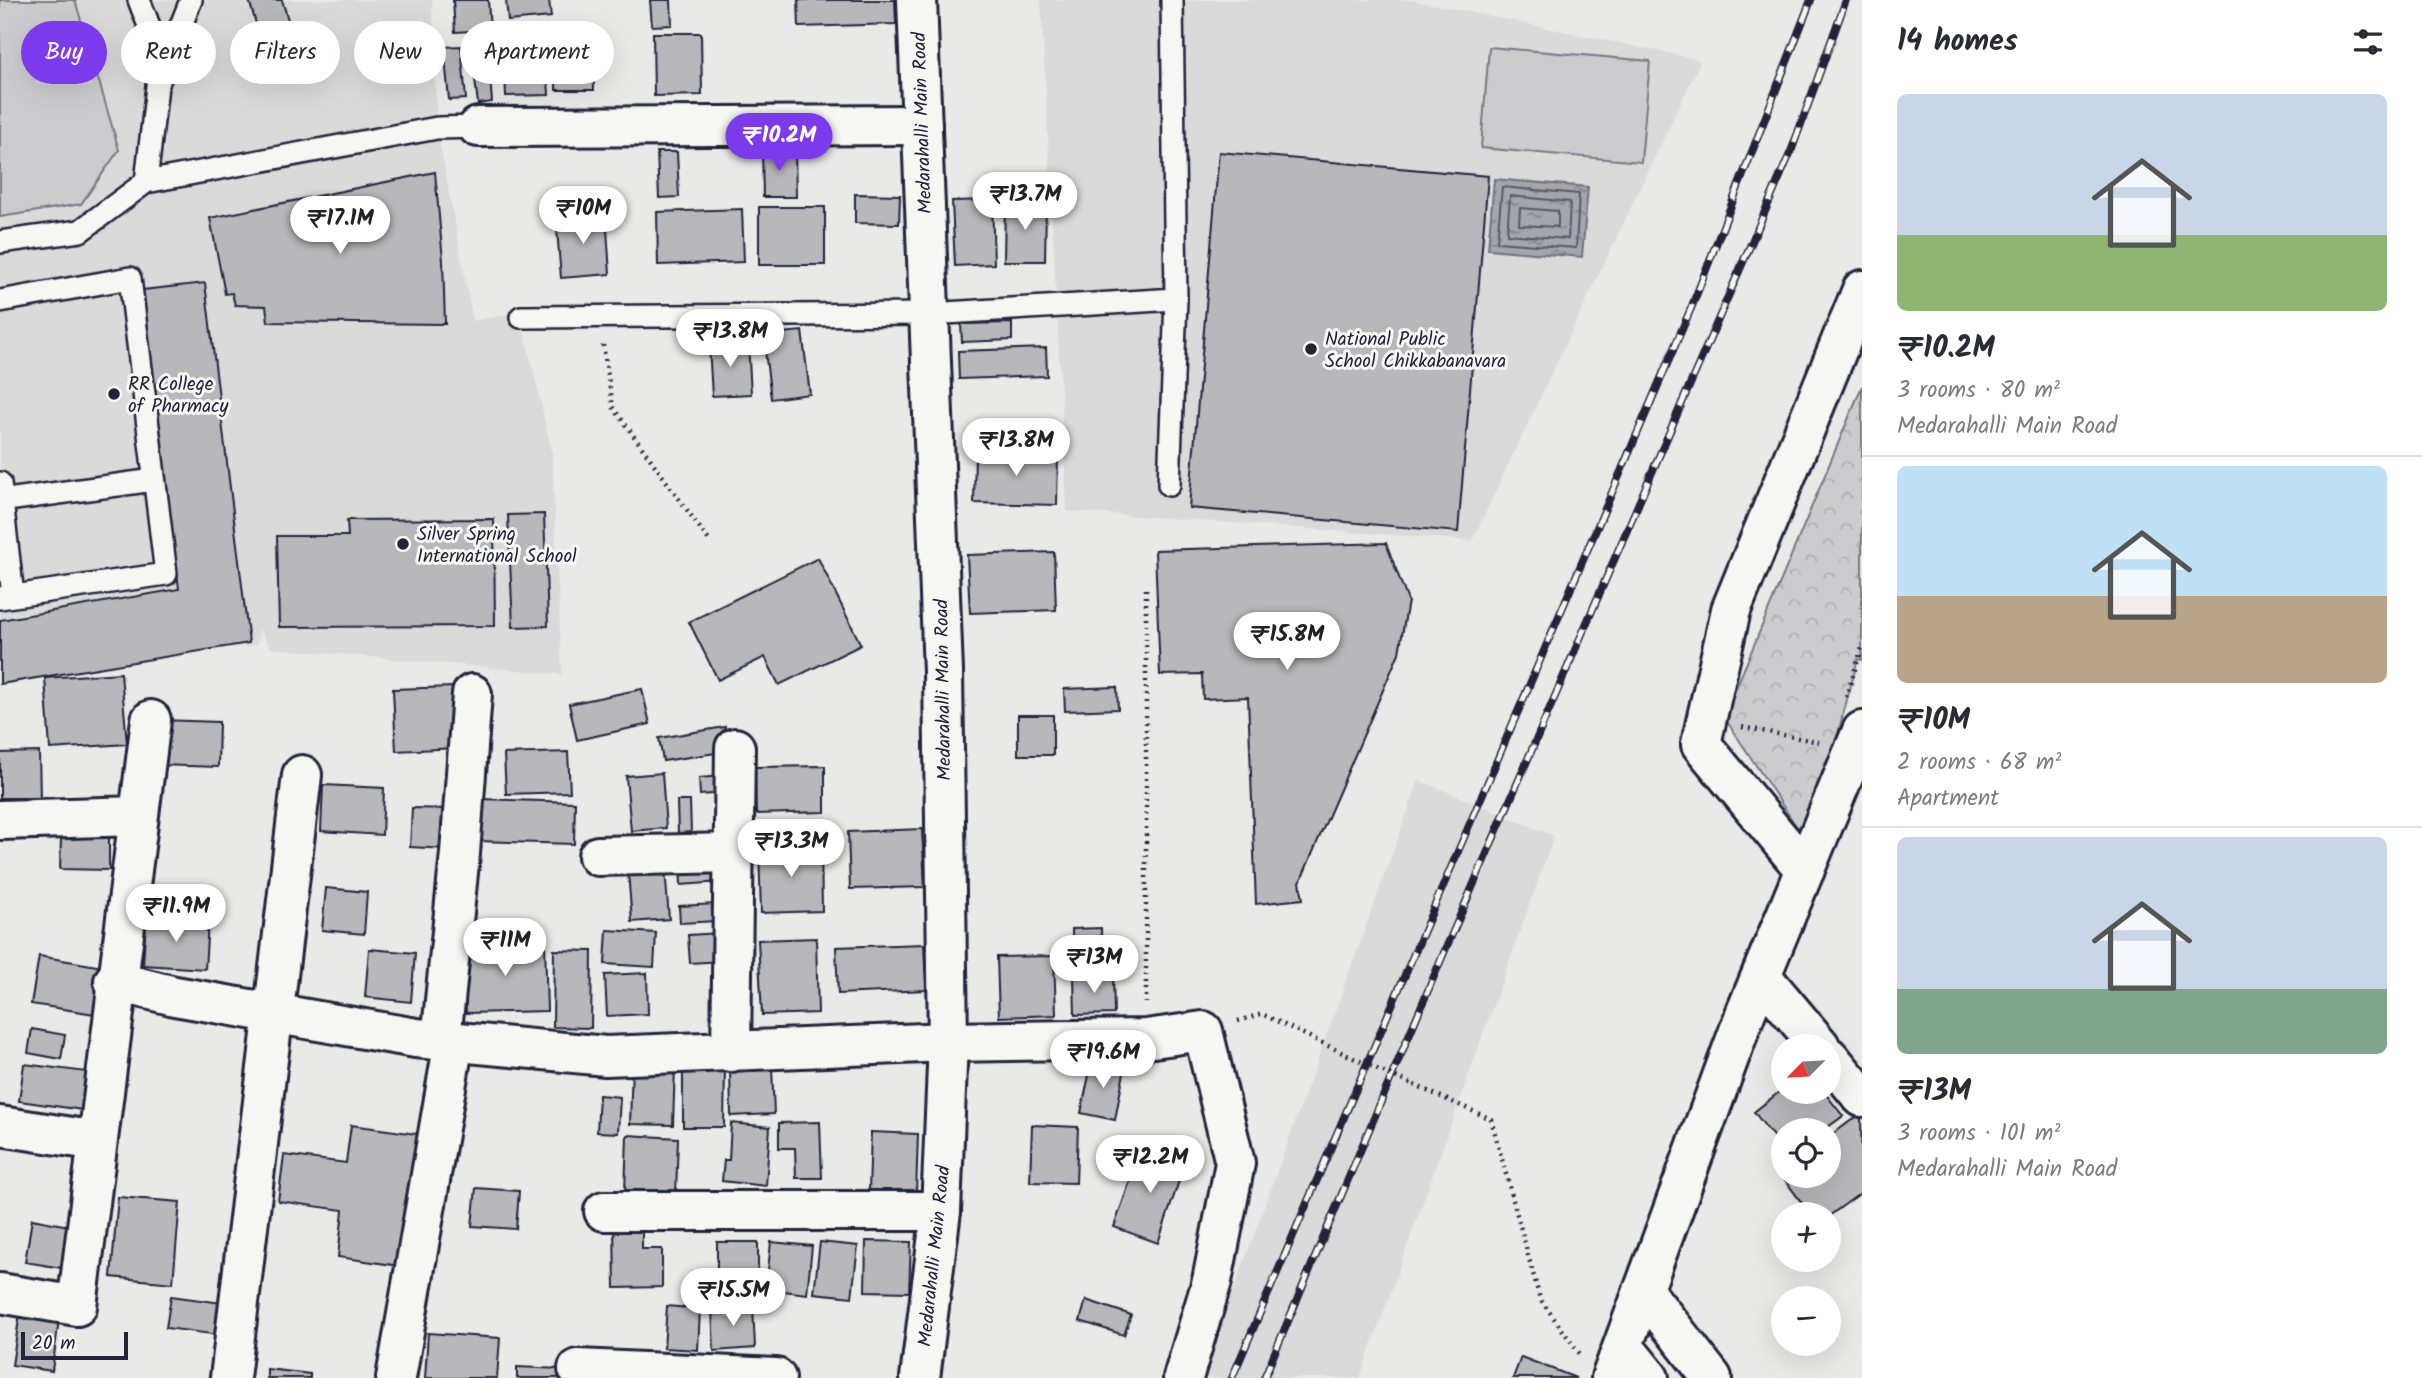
<!DOCTYPE html>
<meta charset="utf-8">
<style>
:root{--surface:#fff;--page:#f2f2f3;--text:#2b2b33;--muted:#7c7c81;--line:#e1e1e2;--accent:#7c3aed}
body{margin:0;font-family:Kalam,sans-serif;background:var(--page);color:var(--text);height:100vh;display:flex;flex-direction:column;font-size:26px;white-space:nowrap}
*{box-sizing:border-box;margin:0}
p{font-size:23px;color:var(--muted)}
.icon{flex:none;width:38px;height:38px;fill:none;stroke:currentColor;stroke-width:2;stroke-linecap:round;stroke-linejoin:round}
.map{position:relative;flex:1;overflow:hidden}
.side{display:flex;flex-direction:column;background:var(--surface);width:560px}
.side>*{flex:none}
.hud{position:absolute;left:21px;top:21px;width:665px;height:63px;display:flex;gap:14px}
.needle{width:46px;rotate:246deg}
.tools{position:absolute;left:1771px;top:1034px;display:grid;gap:14px}
.tools a{display:grid;place-items:center;width:70px;height:70px;border-radius:50%;background:var(--surface);box-shadow:0 7px 28px #0002;font-size:35px}
.scale{position:absolute;left:21px;bottom:18px;width:107px;box-sizing:border-box;padding-left:7px;border:4px solid #22223b;border-top:0;font-size:19px;line-height:24px;white-space:nowrap;color:#22223b;-webkit-text-stroke:5px #f6f6f2;paint-order:stroke}
.price{position:absolute;translate:-50% -60px;padding:0 16px;border-radius:24px;background:#fff;color:#222;font-size:23px;line-height:46px;filter:drop-shadow(0 2px 4px #0008)}
.price::after{content:'';position:absolute;left:50%;top:42px;width:21px;height:16px;margin-left:-10px;background:inherit;clip-path:polygon(0 0,100% 0,50% 100%)}
.price.on{background:var(--accent);color:#fff}
ul{padding:0;list-style:none}
li{display:grid;align-content:center;gap:14px;height:371px;padding:0 35px}
li+li{border-top:2px solid var(--line)}
li span{display:grid;place-items:center;height:217px;border-radius:10px;color:#555}
li>.icon{margin-inline-start:auto}
span .icon{width:126px;height:126px;fill:#fffc;stroke-width:1}
li b{font-size:30px}
h2{display:flex;justify-content:space-between;align-items:center;height:84px;padding:0 35px;font-size:30px}
.tag{padding:0 24px;border-radius:32px;background:var(--surface);box-shadow:0 7px 28px #0002;font-size:24px;line-height:63px}
.tag.on{background:var(--accent);color:#fff}
main{display:flex;flex:1;min-height:0}
.map>svg:first-child{display:block}
.built{fill:#dadada}
.forest{fill:url(#forest-crowns);stroke:#777784;stroke-width:2}
.pitch{fill:#ccccce;stroke:#777784;stroke-width:2}
.water{fill:url(#water-ripples);stroke:#71717f;stroke-width:2}
.lines{fill:none;stroke-linecap:round;stroke-linejoin:round}
.shore{stroke:#565668;stroke-width:2}
.building{fill:#b8b8bc;stroke:#22223b;stroke-width:2}
.service-casing{stroke:#22223b;stroke-width:26}
.minor-casing{stroke:#22223b;stroke-width:44}
.tertiary-casing{stroke:#22223b;stroke-width:44}
.path{stroke:#22223b;stroke-width:4.5;stroke-dasharray:2 5;stroke-linecap:butt}
.service{stroke:#f6f6f2;stroke-width:21}
.minor{stroke:#f6f6f2;stroke-width:38}
.tertiary{stroke:#f6f6f2;stroke-width:38}
.rail-casing{stroke:#22223b;stroke-width:8}
.rail{stroke:#f6f6f2;stroke-width:5;stroke-dasharray:16;stroke-linecap:butt}
.path-bridge{stroke:#22223b;stroke-width:4.5;stroke-dasharray:2 5;stroke-linecap:butt}
.poi-dot{fill:#22223b;stroke:#f6f6f2;stroke-width:2.5}
.labels{text-anchor:middle;stroke-width:6;stroke-linejoin:round;paint-order:stroke}
.street-label{font-size:19px;fill:#22223b;stroke:#f6f6f2}
.poi-label{font-size:19px;fill:#22223b;stroke:#f6f6f2;text-anchor:start}
</style>
<main>
<div class="map">
<svg width="1862" height="1378" viewBox="0 0 1862 1378">
<defs>
<pattern id="forest-crowns" width="20" height="18" patternUnits="userSpaceOnUse" patternTransform="scale(1.75)"><rect width="20" height="18" fill="#ccccce"/><path d="M2 6a3 3 0 1 1 6 0M12 15a3 3 0 1 1 6 0" fill="none" stroke="#afafb2"/></pattern>
<pattern id="water-ripples" width="26" height="14" patternUnits="userSpaceOnUse" patternTransform="scale(1.75)"><rect width="26" height="14" fill="#a5a5ac"/><path d="M2 4q2-2 4 0t4 0M15 11q2-2 4 0t4 0" fill="none" stroke="#86868d"/></pattern>
</defs>
<rect width="100%" height="100%" fill="#e9e9e7"/>
<filter id="ink" filterUnits="userSpaceOnUse"><feTurbulence type="fractalNoise" baseFrequency=".0143" numOctaves="2"/><feDisplacementMap in="SourceGraphic" scale="14" xChannelSelector="R" yChannelSelector="G"/><feConvolveMatrix kernelMatrix="1 2 1 2 8 2 1 2 1" color-interpolation-filters="sRGB"/></filter>
<g filter="url(#ink)">
<path class="built" d="M 0,0 L 432,0 L 437,128 L 473,321 L 523,311 L 521,317 L 552,452 L 562,674 L 271,648 L 259,629 L 257,645 L 0,670 Z
M 1041,0 L 1412,0 L 1701,60 L 1472,541 L 1067,511 Z
M 1419,780 L 1554,836 L 1360,1378 L 1202,1378 Z"/>
<path class="forest" d="M 1862,386 L 1862,660 L 1858,659 L 1808,844 L 1724,717 Z"/>
<path class="pitch" d="M 0,0 L 75,0 L 119,150 L 81,204 L 0,217 Z
M 1489,47 L 1650,61 L 1641,162 L 1481,148 Z"/>
<path class="water" d="M 1494,179 L 1588,187 L 1582,257 L 1488,249 Z"/>
<g class="lines">
<path class="shore" d="M 1502,187 L 1579,194 L 1576,248 L 1497,242 Z
M 1510,196 L 1570,202 L 1568,239 L 1507,234 Z
M 1520,208 L 1558,211 L 1558,227 L 1519,225 Z"/>
</g>
<path class="building" d="M 249,0 L 282,0 L 302,66 L 258,80 L 249,48 L 262,44 Z
M 453,0 L 488,0 L 490,30 L 455,32 Z
M 506,0 L 549,0 L 551,17 L 508,21 Z
M 650,0 L 671,0 L 672,25 L 652,26 Z
M 798,0 L 895,0 L 896,24 L 799,27 Z
M 653,33 L 701,33 L 702,95 L 654,96 Z
M 593,35 L 594,90 L 556,90 L 556,36 Z
M 546,42 L 549,95 L 506,96 L 504,43 Z
M 461,46 L 466,99 L 449,100 L 444,47 Z
M 490,77 L 492,102 L 478,104 L 475,79 Z
M 762,148 L 795,148 L 796,197 L 763,197 Z
M 657,152 L 677,152 L 679,197 L 659,198 Z
M 1219,152 L 1488,176 L 1458,532 L 1189,508 Z
M 435,172 L 443,261 L 445,324 L 268,322 L 266,306 L 235,305 L 232,293 L 225,294 L 210,218 Z
M 855,194 L 900,195 L 899,224 L 855,223 Z
M 992,200 L 994,264 L 955,266 L 952,201 Z
M 1005,203 L 1046,204 L 1045,261 L 1004,261 Z
M 759,207 L 825,207 L 825,265 L 759,265 Z
M 742,209 L 744,262 L 658,265 L 657,212 Z
M 606,214 L 610,274 L 561,278 L 556,217 Z
M 205,283 L 249,643 L 0,684 L 0,620 L 179,589 L 143,290 Z
M 1012,323 L 1012,340 L 962,342 L 961,324 Z
M 802,331 L 810,394 L 771,399 L 763,335 Z
M 748,342 L 751,394 L 712,396 L 709,345 Z
M 1046,348 L 1047,376 L 959,379 L 958,351 Z
M 975,452 L 1058,453 L 1057,505 L 974,503 Z
M 544,514 L 548,626 L 513,627 L 508,515 Z
M 494,519 L 495,626 L 279,627 L 277,536 L 348,536 L 347,520 Z
M 1386,543 L 1408,601 L 1399,653 L 1300,882 L 1303,899 L 1256,904 L 1248,697 L 1203,699 L 1202,674 L 1160,675 L 1155,550 Z
M 1054,552 L 1056,610 L 970,613 L 967,555 Z
M 818,558 L 861,645 L 779,685 L 765,657 L 718,680 L 689,622 Z
M 121,673 L 127,744 L 50,749 L 45,678 Z
M 454,687 L 457,748 L 396,751 L 393,689 Z
M 1117,687 L 1118,709 L 1065,711 L 1064,689 Z
M 642,689 L 650,724 L 577,740 L 569,704 Z
M 1018,715 L 1053,715 L 1053,755 L 1018,755 Z
M 160,720 L 219,722 L 218,767 L 158,765 Z
M 725,727 L 729,751 L 663,761 L 659,738 Z
M 39,752 L 40,798 L 0,798 L 0,753 Z
M 568,752 L 570,792 L 506,794 L 504,754 Z
M 825,766 L 825,812 L 756,814 L 755,767 Z
M 662,773 L 666,828 L 631,831 L 626,776 Z
M 724,776 L 725,793 L 700,795 L 699,778 Z
M 323,785 L 384,788 L 382,835 L 321,831 Z
M 480,799 L 575,802 L 574,844 L 479,841 Z
M 677,801 L 690,801 L 691,832 L 678,833 Z
M 412,808 L 448,809 L 446,849 L 410,847 Z
M 922,829 L 925,887 L 850,889 L 848,832 Z
M 61,838 L 109,838 L 109,870 L 60,869 Z
M 821,845 L 822,911 L 761,913 L 759,847 Z
M 719,863 L 721,882 L 681,885 L 680,866 Z
M 665,868 L 669,919 L 632,922 L 628,871 Z
M 326,888 L 367,892 L 364,934 L 322,930 Z
M 717,904 L 717,921 L 680,923 L 679,906 Z
M 146,918 L 208,922 L 205,969 L 143,965 Z
M 1101,928 L 1102,962 L 1073,963 L 1072,929 Z
M 607,930 L 656,933 L 654,967 L 605,964 Z
M 720,933 L 722,961 L 690,963 L 688,935 Z
M 816,938 L 818,1013 L 762,1015 L 758,940 Z
M 545,944 L 547,1011 L 466,1013 L 464,946 Z
M 924,944 L 926,990 L 838,994 L 836,947 Z
M 369,949 L 415,953 L 411,1002 L 365,997 Z
M 554,950 L 592,951 L 591,1028 L 553,1027 Z
M 39,956 L 103,967 L 95,1014 L 31,1004 Z
M 1054,956 L 1056,1015 L 999,1017 L 997,957 Z
M 647,973 L 648,1014 L 607,1016 L 605,975 Z
M 1113,974 L 1114,1014 L 1075,1015 L 1074,976 Z
M 32,1029 L 65,1035 L 61,1059 L 28,1053 Z
M 1092,1061 L 1125,1067 L 1115,1120 L 1081,1113 Z
M 24,1064 L 87,1072 L 83,1110 L 19,1101 Z
M 632,1064 L 675,1065 L 673,1125 L 630,1124 Z
M 683,1065 L 725,1066 L 724,1127 L 683,1127 Z
M 772,1067 L 774,1114 L 731,1116 L 730,1068 Z
M 1783,1089 L 1783,1092 L 1824,1092 L 1843,1116 L 1824,1130 L 1783,1130 L 1783,1149 L 1754,1112 Z
M 599,1095 L 620,1097 L 618,1133 L 597,1132 Z
M 1861,1113 L 1862,1192 L 1829,1216 L 1810,1214 L 1780,1173 L 1783,1170 L 1783,1176 L 1829,1176 L 1829,1137 Z
M 820,1122 L 822,1178 L 796,1178 L 795,1148 L 779,1148 L 779,1123 Z
M 731,1123 L 770,1127 L 766,1186 L 722,1181 L 724,1160 L 729,1160 Z
M 351,1125 L 417,1134 L 400,1266 L 338,1257 L 343,1210 L 278,1201 L 284,1155 L 346,1163 Z
M 1032,1125 L 1078,1127 L 1076,1183 L 1030,1182 Z
M 871,1132 L 918,1134 L 916,1194 L 869,1192 Z
M 627,1135 L 678,1138 L 676,1194 L 625,1192 Z
M 1142,1147 L 1185,1163 L 1158,1243 L 1114,1227 Z
M 476,1188 L 519,1191 L 516,1229 L 472,1226 Z
M 118,1197 L 180,1202 L 173,1283 L 111,1277 Z
M 32,1219 L 69,1226 L 62,1268 L 25,1262 Z
M 614,1224 L 642,1224 L 642,1249 L 662,1249 L 662,1287 L 615,1288 Z
M 866,1241 L 911,1242 L 909,1292 L 865,1291 Z
M 717,1242 L 758,1242 L 758,1297 L 717,1297 Z
M 771,1242 L 812,1246 L 807,1294 L 766,1289 Z
M 820,1242 L 858,1246 L 852,1297 L 814,1293 Z
M 171,1296 L 230,1304 L 226,1336 L 166,1328 Z
M 1086,1300 L 1131,1315 L 1124,1335 L 1080,1321 Z
M 667,1306 L 700,1309 L 698,1350 L 664,1348 Z
M 753,1306 L 755,1348 L 714,1351 L 712,1308 Z
M 20,1313 L 59,1319 L 52,1371 L 12,1365 Z
M 428,1333 L 500,1338 L 497,1378 L 425,1378 Z
M 1521,1357 L 1576,1378 L 1513,1378 Z
M 517,1367 L 560,1369 L 559,1378 L 517,1378 Z
M 267,1369 L 310,1374 L 310,1378 L 267,1378 Z"/>
<g class="lines">
<defs>
<path id="service" d="M 139,0 L 165,67
M 146,182 L 437,128 L 478,127
M 0,242 L 80,231 L 146,182 L 157,86 L 191,0
M 0,301 L 130,278 L 166,574 L 0,598
M 521,317 L 929,314 L 1176,299
M 0,483 L 13,596
M 1169,485 L 1176,299 L 1172,0
M 0,501 L 154,480"/>
<path id="minor" d="M 478,127 L 922,125
M 0,820 L 139,816
M 598,856 L 733,853
M 1805,870 L 1701,744 L 1731,610 L 1862,290
M 1762,977 L 1820,1046
M 114,981 L 175,996 L 416,1038 L 606,1056 L 948,1042 L 1146,1039 L 1203,1031 L 1235,1163 L 1212,1281 L 1183,1378
M 441,1040 L 460,853 L 472,694
M 731,1052 L 735,748
M 1829,1057 L 1862,1097
M 0,1126 L 98,1141
M 604,1211 L 941,1211
M 1643,1290 L 1712,1378
M 0,1293 L 77,1306 L 151,720
M 1623,1346 L 1649,1378
M 578,1369 L 776,1378
M 230,1378 L 302,775
M 396,1378 L 454,1041
M 1611,1378 L 1746,1012 L 1862,731"/>
<path id="tertiary" d="M 917,0 L 943,672 L 948,1042 L 941,1211 L 920,1378"/>
</defs>
<use href="#service" class="service-casing"/>
<use href="#minor" class="minor-casing"/>
<use href="#tertiary" class="tertiary-casing"/>
<path class="path" d="M 603,345 L 613,407 L 710,542
M 1146,589 L 1146,1003
M 1846,697 L 1862,648
M 1742,727 L 1819,742
M 1238,1021 L 1262,1014 L 1370,1066
M 1414,1085 L 1491,1119 L 1540,1299 L 1580,1354"/>
<use href="#service" class="service"/>
<use href="#minor" class="minor"/>
<use href="#tertiary" class="tertiary"/>
<defs>
<path id="rail" d="M 1232,1378 L 1692,306 L 1811,0
M 1264,1378 L 1443,955 L 1792,149 L 1846,0"/>
</defs>
<use href="#rail" class="rail-casing"/>
<use href="#rail" class="rail"/>
<path class="path-bridge" d="M 1370,1066 L 1414,1085"/>
</g>
</g>
<g class="poi-dot">
<circle cx="1311" cy="349" r="7"/>
<circle cx="114" cy="394" r="7"/>
<circle cx="403" cy="544" r="7"/>
</g>
<g class="labels">
<g class="street-label">
<text transform="translate(921 123) rotate(-92)" y="7">Medarahalli Main Road</text>
<text transform="translate(942 690) rotate(-91)" y="7">Medarahalli Main Road</text>
<text transform="translate(933 1256) rotate(-84)" y="7">Medarahalli Main Road</text>
</g>
<g class="poi-label">
<text x="1325" y="345">National Public<tspan x="1325" dy="22">School Chikkabanavara</tspan></text>
<text x="128" y="390">RR College<tspan x="128" dy="22">of Pharmacy</tspan></text>
<text x="417" y="540">Silver Spring<tspan x="417" dy="22">International School</tspan></text>
</g>
</g>
</svg>
<div class="tools">
<a><svg class="needle" viewBox="-14 -14 28 28"><path d="M0-13l5 13h-10z" fill="#e53935"/><path d="M0 13l5-13h-10z" fill="#7c7c81"/></svg></a>
<a><svg class="icon" aria-label="locate" viewBox="0 0 24 24"><circle cx="12" cy="12" r="6"/><path d="M12 2v4M12 18v4M2 12h4M18 12h4"/></svg></a>
<a>+</a>
<a>−</a>
</div>
<div class="scale">20 m</div>
<b class="price on" style="left:779px;top:173px">₹10.2M</b>
<b class="price" style="left:1025px;top:232px">₹13.7M</b>
<b class="price" style="left:583px;top:246px">₹10M</b>
<b class="price" style="left:340px;top:256px">₹17.1M</b>
<b class="price" style="left:730px;top:369px">₹13.8M</b>
<b class="price" style="left:1016px;top:478px">₹13.8M</b>
<b class="price" style="left:1287px;top:672px">₹15.8M</b>
<b class="price" style="left:791px;top:879px">₹13.3M</b>
<b class="price" style="left:176px;top:944px">₹11.9M</b>
<b class="price" style="left:505px;top:978px">₹11M</b>
<b class="price" style="left:1094px;top:995px">₹13M</b>
<b class="price" style="left:1103px;top:1090px">₹19.6M</b>
<b class="price" style="left:1150px;top:1195px">₹12.2M</b>
<b class="price" style="left:733px;top:1328px">₹15.5M</b>
<div class="hud">
<a class="tag on">Buy</a>
<a class="tag">Rent</a>
<a class="tag">Filters</a>
<a class="tag">New</a>
<a class="tag">Apartment</a>
</div>
</div>
<section class="side">
<h2>14 homes<svg class="icon" aria-label="filters" viewBox="0 0 24 24"><path d="M4 7h16M4 17h16"/><circle cx="9" cy="7" r="2"/><circle cx="15" cy="17" r="2"/></svg></h2>
<ul>
<li><span style="background:linear-gradient(#c9d6e8 65%,#8fb573 0)"><svg class="icon" aria-label="home" viewBox="0 0 24 24"><path d="M3 11l9-7 9 7M6 9v11h12V9"/></svg></span><div><b>₹10.2M</b><p>3 rooms · 80 m²</p><p>Medarahalli Main Road</p></div></li>
<li><span style="background:linear-gradient(#bfe0f5 60%,#b9a48a 0)"><svg class="icon" aria-label="home" viewBox="0 0 24 24"><path d="M3 11l9-7 9 7M6 9v11h12V9"/></svg></span><div><b>₹10M</b><p>2 rooms · 68 m²</p><p>Apartment</p></div></li>
<li><span style="background:linear-gradient(#c9d6e8 70%,#7fa58c 0)"><svg class="icon" aria-label="home" viewBox="0 0 24 24"><path d="M3 11l9-7 9 7M6 9v11h12V9"/></svg></span><div><b>₹13M</b><p>3 rooms · 101 m²</p><p>Medarahalli Main Road</p></div></li>
</ul>
</section>
</main>
